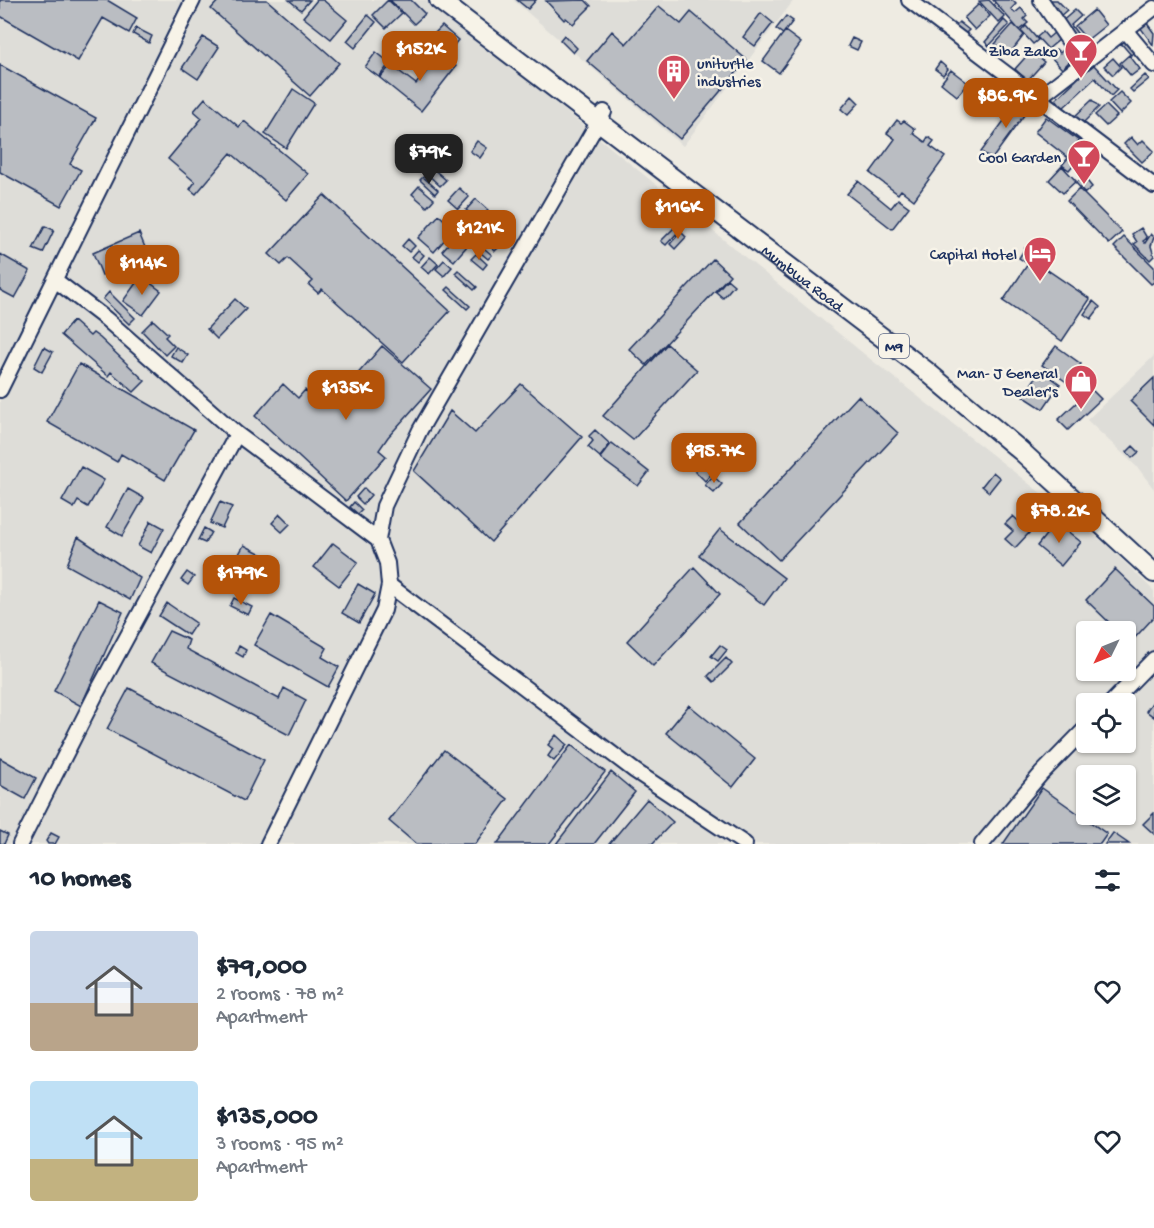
<!DOCTYPE html>
<meta charset="utf-8">
<style>
:root{--surface:#fff;--page:#f2f2f3;--text:#1f2937;--muted:#747a83;--accent:#b45309}
body{margin:0;font-family:"Gochi Hand",sans-serif;background:var(--page);color:var(--text);height:100vh;display:flex;flex-direction:column;font-size:22px;white-space:nowrap}
*{box-sizing:border-box;margin:0}
p{font-size:20px;color:var(--muted)}
.icon{flex:none;width:33px;height:33px;fill:none;stroke:currentColor;stroke-width:2;stroke-linecap:round;stroke-linejoin:round}
.map{position:relative;height:844px;overflow:hidden}
.panel{display:flex;flex-direction:column;background:var(--surface);flex:1}
.panel>*{flex:none}
.needle{width:39px;rotate:227deg}
.buttons{position:absolute;left:1076px;top:621px;display:grid;gap:12px}
.buttons a{display:grid;place-items:center;width:60px;height:60px;border-radius:6px;background:var(--surface);box-shadow:0 2px 4px #0004;font-size:30px}
.price{position:absolute;translate:-50% -51px;padding:0 14px;border-radius:12px;background:var(--accent);color:#fff;font-size:20px;line-height:39px;filter:drop-shadow(0 2px 3px #0008)}
.price::after{content:'';position:absolute;left:50%;top:36px;width:18px;height:14px;margin-left:-9px;background:inherit;clip-path:polygon(0 0,100% 0,50% 100%)}
.price.current{background:#222;color:#fff}
ul{padding:0;list-style:none}
li{display:flex;align-items:center;gap:18px;height:150px;padding:0 30px}
li span{display:grid;place-items:center;flex:none;width:168px;height:120px;border-radius:6px;color:#555}
li>.icon{margin-inline-start:auto}
span .icon{width:72px;height:72px;fill:#fffc;stroke-width:1}
li b{font-size:26px}
h2{display:flex;justify-content:space-between;align-items:center;height:72px;padding:0 30px;font-size:26px}
.map>svg:first-child{display:block}
.built{fill:#deddd8;fill-rule:evenodd}
.building{fill:#babdc2;stroke:#1b2f5e;stroke-width:1.5}
.lines{fill:none;stroke-linecap:round;stroke-linejoin:round}
.minor-casing{stroke:#1b2f5e;stroke-width:18}
.major-casing{stroke:#1b2f5e;stroke-width:22}
.minor{stroke:#f7f3e8;stroke-width:14}
.major{stroke:#f7f3e8;stroke-width:18}
.labels{text-anchor:middle;stroke-width:5;stroke-linejoin:round;paint-order:stroke}
.shield{fill:#f7f3e8;stroke:#5d6a87;stroke-width:1.5}
.shield-label{font-size:15px;font-weight:bold;fill:#1b2f5e}
.poi-label{font-size:16px;fill:#1b2f5e;stroke:#f7f3e8;text-anchor:end}
.street-label{font-size:16px;fill:#1b2f5e;stroke:#f7f3e8}
</style>
<div class="map">
<svg width="1154" height="844" viewBox="0 0 1154 844">
<rect width="100%" height="100%" fill="#eeebe2"/>
<filter id="ink" filterUnits="userSpaceOnUse"><feTurbulence type="fractalNoise" baseFrequency=".0167" numOctaves="2"/><feDisplacementMap in="SourceGraphic" scale="12" xChannelSelector="R" yChannelSelector="G"/><feConvolveMatrix kernelMatrix="1 2 1 2 8 2 1 2 1" color-interpolation-filters="sRGB"/></filter>
<g filter="url(#ink)">
<path class="built" d="M 0,0 L 429,0 L 869,358 L 1107,545 L 1154,591 L 1154,844 L 0,844 ZM 1086,632 L 1125,632 L 1125,670 L 1086,670 ZM 1086,704 L 1125,704 L 1125,742 L 1086,742 ZM 1086,776 L 1125,776 L 1125,814 L 1086,814 Z
M 513,0 L 794,0 L 683,146 Z
M 1154,356 L 1154,489 L 1138,468 L 1087,420 Z"/>
<path class="building" d="M 0,0 L 107,0 L 137,18 L 129,33 L 103,18 L 78,61 L 0,16 Z
M 219,0 L 267,0 L 339,63 L 310,96 L 211,9 Z
M 289,0 L 310,0 L 301,10 Z
M 317,0 L 323,0 L 347,20 L 331,39 L 303,17 Z
M 388,0 L 402,13 L 386,28 L 373,15 Z
M 390,0 L 411,0 L 425,14 L 414,24 Z
M 517,0 L 536,0 L 528,9 Z
M 585,0 L 591,6 L 573,24 L 566,18 L 564,20 L 546,1 Z
M 989,0 L 1005,17 L 999,23 L 979,1 Z
M 993,0 L 1012,0 L 1016,4 L 1011,9 L 1015,13 L 1021,8 L 1027,16 L 1024,19 L 1028,23 L 1019,30 Z
M 1047,0 L 1057,0 L 1067,10 L 1059,17 Z
M 979,4 L 990,16 L 975,30 L 964,18 Z
M 659,6 L 681,24 L 691,12 L 747,60 L 680,139 L 587,61 L 612,31 L 626,44 Z
M 1075,10 L 1081,16 L 1071,25 L 1088,48 L 1082,53 L 1060,23 Z
M 1094,10 L 1106,25 L 1087,40 L 1075,26 Z
M 761,13 L 773,23 L 755,46 L 743,37 Z
M 368,15 L 376,22 L 355,48 L 347,41 Z
M 786,16 L 793,21 L 783,34 L 776,29 Z
M 1004,20 L 1009,25 L 989,46 L 985,42 Z
M 959,22 L 969,30 L 965,34 L 955,26 Z
M 1146,22 L 1154,33 L 1153,45 L 1140,27 Z
M 1013,24 L 1024,35 L 1008,56 L 995,44 Z
M 442,26 L 458,40 L 451,49 L 434,34 Z
M 1026,26 L 1038,40 L 1033,44 L 1021,31 Z
M 136,28 L 152,36 L 149,43 L 133,34 Z
M 785,31 L 801,43 L 779,73 L 763,61 Z
M 1043,32 L 1048,38 L 1055,32 L 1060,39 L 1048,49 L 1037,37 Z
M 564,35 L 577,48 L 573,53 L 560,40 Z
M 203,37 L 219,47 L 198,79 L 182,68 Z
M 1126,37 L 1137,49 L 1131,55 L 1120,42 Z
M 852,38 L 861,42 L 857,50 L 848,46 Z
M 1056,49 L 1060,53 L 1063,50 L 1071,60 L 1062,69 L 1049,55 Z
M 1031,51 L 1044,62 L 1027,81 L 1015,69 Z
M 376,52 L 390,63 L 379,77 L 365,67 Z
M 441,54 L 456,66 L 421,111 L 380,78 L 391,65 L 416,84 Z
M 1129,55 L 1140,69 L 1131,76 L 1120,63 Z
M 1113,58 L 1121,67 L 1113,75 L 1104,66 Z
M 940,62 L 948,69 L 943,75 L 935,69 Z
M 1093,64 L 1117,90 L 1111,96 L 1095,78 L 1063,108 L 1056,99 Z
M 0,65 L 96,118 L 70,164 L 81,170 L 61,206 L 0,172 Z
M 951,70 L 968,83 L 957,96 L 941,83 Z
M 1145,75 L 1149,79 L 1133,92 L 1130,89 Z
M 293,89 L 314,103 L 286,148 L 265,134 Z
M 1120,92 L 1131,103 L 1120,114 L 1109,102 Z
M 852,96 L 859,103 L 848,115 L 841,109 Z
M 205,98 L 239,127 L 244,121 L 308,174 L 286,200 L 231,153 L 196,194 L 190,189 L 195,182 L 168,159 L 202,118 L 194,111 Z
M 1020,99 L 1030,107 L 992,159 L 981,152 Z
M 1092,100 L 1099,107 L 1081,125 L 1074,117 Z
M 1106,105 L 1117,116 L 1106,126 L 1095,115 Z
M 1046,117 L 1079,141 L 1067,157 L 1035,132 Z
M 897,120 L 901,123 L 904,121 L 915,129 L 913,133 L 925,142 L 928,137 L 934,141 L 930,146 L 945,157 L 914,200 L 901,190 L 898,194 L 870,173 L 895,139 L 887,133 Z
M 1131,137 L 1138,145 L 1143,140 L 1154,151 L 1142,162 L 1124,144 Z
M 477,141 L 487,148 L 480,158 L 470,151 Z
M 1081,143 L 1087,148 L 1069,170 L 1062,165 Z
M 430,166 L 446,180 L 440,186 L 425,172 Z
M 1062,166 L 1076,181 L 1063,193 L 1049,180 Z
M 423,177 L 438,190 L 435,194 L 420,180 Z
M 1084,177 L 1092,187 L 1085,193 L 1076,183 Z
M 858,181 L 891,208 L 898,199 L 909,207 L 892,229 L 847,194 Z
M 419,186 L 434,199 L 427,207 L 412,194 Z
M 459,188 L 469,197 L 458,209 L 448,200 Z
M 1079,189 L 1122,232 L 1109,244 L 1067,201 Z
M 324,195 L 450,311 L 403,362 L 322,289 L 318,293 L 309,285 L 313,281 L 288,258 L 281,265 L 269,254 Z
M 476,199 L 488,210 L 479,221 L 466,210 Z
M 439,215 L 454,229 L 434,252 L 418,238 Z
M 465,215 L 478,227 L 472,234 L 459,222 Z
M 45,226 L 54,230 L 43,253 L 33,249 Z
M 675,227 L 679,231 L 666,245 L 661,241 Z
M 1141,228 L 1147,238 L 1143,241 L 1145,243 L 1151,234 L 1154,237 L 1151,246 L 1154,256 L 1150,260 L 1134,244 L 1137,242 L 1132,234 Z
M 484,230 L 501,245 L 495,251 L 479,236 Z
M 681,232 L 686,237 L 675,249 L 670,244 Z
M 139,233 L 149,257 L 142,260 L 145,265 L 127,273 L 124,266 L 102,275 L 93,253 Z
M 457,234 L 468,245 L 454,261 L 442,251 Z
M 1124,237 L 1154,267 L 1154,282 L 1151,284 L 1114,247 Z
M 408,239 L 415,246 L 409,252 L 402,246 Z
M 479,244 L 492,255 L 488,259 L 475,248 Z
M 1025,248 L 1036,256 L 1033,260 L 1090,299 L 1062,341 L 1003,301 L 1028,264 L 1019,258 Z
M 418,250 L 424,255 L 418,262 L 412,257 Z
M 0,254 L 30,271 L 15,298 L 0,290 Z
M 476,254 L 487,264 L 483,269 L 471,259 Z
M 430,257 L 438,264 L 429,274 L 421,267 Z
M 713,259 L 730,275 L 646,365 L 629,349 Z
M 444,260 L 452,267 L 444,276 L 436,269 Z
M 458,270 L 477,287 L 474,290 L 455,273 Z
M 141,276 L 161,291 L 143,315 L 123,301 Z
M 727,279 L 734,285 L 723,298 L 716,292 Z
M 449,287 L 470,306 L 467,309 L 446,290 Z
M 109,292 L 135,318 L 129,324 L 103,299 Z
M 235,299 L 246,309 L 217,339 L 207,329 Z
M 1093,301 L 1100,307 L 1091,319 L 1084,314 Z
M 153,320 L 168,334 L 165,337 L 174,346 L 165,355 L 142,331 Z
M 73,321 L 90,336 L 93,333 L 100,338 L 145,381 L 134,392 L 111,372 L 108,376 L 61,335 Z
M 667,344 L 697,370 L 633,440 L 603,416 Z
M 382,346 L 431,389 L 388,437 L 379,450 L 386,456 L 346,501 L 255,416 L 283,384 L 298,398 L 305,390 L 320,403 L 342,379 L 348,385 Z
M 1056,346 L 1081,364 L 1068,383 L 1042,365 Z
M 44,347 L 53,352 L 42,372 L 34,367 Z
M 176,347 L 188,355 L 183,363 L 171,356 Z
M 79,364 L 194,430 L 165,480 L 121,454 L 117,462 L 47,422 Z
M 1041,370 L 1060,384 L 1043,409 L 1023,396 Z
M 1154,378 L 1154,425 L 1130,401 Z
M 521,384 L 582,437 L 491,542 L 414,471 L 450,411 L 475,433 Z
M 1091,389 L 1101,399 L 1068,430 L 1058,420 Z
M 858,396 L 898,433 L 779,560 L 740,523 Z
M 595,430 L 610,444 L 600,457 L 588,447 L 593,441 L 589,436 Z
M 612,443 L 649,472 L 638,486 L 600,458 Z
M 1133,446 L 1139,452 L 1132,458 L 1127,452 Z
M 707,456 L 718,467 L 705,481 L 694,470 Z
M 81,467 L 104,480 L 88,507 L 78,501 L 74,508 L 62,501 Z
M 993,472 L 1000,478 L 989,492 L 982,486 Z
M 713,476 L 722,484 L 714,493 L 705,485 Z
M 364,488 L 371,495 L 363,504 L 356,497 Z
M 128,489 L 144,498 L 122,536 L 107,527 Z
M 220,502 L 232,507 L 222,528 L 210,523 Z
M 354,502 L 362,510 L 358,514 L 350,507 Z
M 280,514 L 290,524 L 282,532 L 272,523 Z
M 1013,516 L 1030,532 L 1015,548 L 1005,539 L 1013,531 L 1005,524 Z
M 151,521 L 164,528 L 151,553 L 138,546 Z
M 1056,522 L 1081,542 L 1061,566 L 1037,546 Z
M 204,528 L 211,532 L 205,543 L 198,540 Z
M 720,529 L 784,578 L 764,605 L 699,555 Z
M 78,537 L 140,578 L 130,600 L 67,565 Z
M 333,543 L 358,562 L 339,586 L 314,567 Z
M 244,545 L 265,556 L 255,575 L 234,563 Z
M 694,567 L 720,594 L 653,666 L 627,641 Z
M 1115,569 L 1154,606 L 1154,617 L 1131,642 L 1125,637 L 1125,632 L 1119,632 L 1086,600 Z
M 187,572 L 194,577 L 188,585 L 181,580 Z
M 358,584 L 375,594 L 359,623 L 342,613 Z
M 234,598 L 252,607 L 248,615 L 230,606 Z
M 99,600 L 123,612 L 81,706 L 54,691 Z
M 167,603 L 196,623 L 188,635 L 159,616 Z
M 271,615 L 327,648 L 322,657 L 339,667 L 328,687 L 254,645 Z
M 169,631 L 189,640 L 186,649 L 279,699 L 284,688 L 306,700 L 289,735 L 151,663 Z
M 720,645 L 727,650 L 718,661 L 711,656 Z
M 239,646 L 246,650 L 243,657 L 236,653 Z
M 726,658 L 732,664 L 714,682 L 708,676 Z
M 129,688 L 264,760 L 244,801 L 107,729 Z
M 1154,700 L 1154,717 L 1146,711 Z
M 689,705 L 755,759 L 733,787 L 666,733 Z
M 556,735 L 567,745 L 554,761 L 548,756 L 553,749 L 548,745 Z
M 571,745 L 605,772 L 549,844 L 497,844 Z
M 444,750 L 508,799 L 475,844 L 416,844 L 389,821 Z
M 0,758 L 36,778 L 25,799 L 0,785 Z
M 611,772 L 635,792 L 594,844 L 556,844 Z
M 1042,788 L 1107,834 L 1100,844 L 1003,844 Z
M 647,799 L 673,822 L 652,844 L 609,844 Z
M 1154,813 L 1154,834 L 1143,824 Z
M 0,831 L 8,835 L 4,844 L 0,844 Z
M 51,833 L 59,837 L 55,844 L 48,844 L 46,841 Z
M 1113,833 L 1129,844 L 1105,844 Z"/>
<g class="lines">
<defs>
<path id="minor" d="M 909,0 L 1154,186
M 1041,0 L 1083,62
M 1125,30 L 1154,65
M 1037,99 L 1154,8
M 55,280 L 106,319 L 237,434 L 378,540
M 0,390 L 193,0
M 389,585 L 635,771 L 745,844
M 1110,704 L 1154,659
M 20,844 L 95,696 L 237,434
M 268,844 L 384,610 L 389,585 L 387,563 L 378,540 L 384,506 L 420,430 L 604,112
M 982,844 L 1041,774 L 1086,728"/>
<g id="major">
<path id="s1" d="M 439,0 L 925,370 L 1021,451 L 1154,573"/>
</g>
</defs>
<use href="#minor" class="minor-casing"/>
<use href="#major" class="major-casing"/>
<use href="#minor" class="minor"/>
<use href="#major" class="major"/>
</g>
</g>
<defs>
<symbol id="bar-pin" viewBox="-11 -11 22 30"><path d="M0 17L-7.5 6A9.5 9.5 0 1 1 7.5 6Z" fill="#d1495b" stroke="#f7f3e8"/><path d="M-6-5H6L.8 .8V4.5H3.5V6h-7V4.5H-.8V.8Z" fill="#fff"/></symbol>
<symbol id="building-pin" viewBox="-11 -11 22 30"><path d="M0 17L-7.5 6A9.5 9.5 0 1 1 7.5 6Z" fill="#d1495b" stroke="#f7f3e8"/><path d="M-4-6H4V6H1V3H-1V6H-4ZM-2.5-4.3h1.7v1.8h-1.7ZM.8-4.3h1.7v1.8H.8ZM-2.5-1h1.7V.8h-1.7ZM.8-1h1.7V.8H.8Z" fill="#fff"/></symbol>
<symbol id="hotel-pin" viewBox="-11 -11 22 30"><path d="M0 17L-7.5 6A9.5 9.5 0 1 1 7.5 6Z" fill="#d1495b" stroke="#f7f3e8"/><path d="M-6-4.5h1.5V1H6V5H4.5V3h-9V5H-6ZM-4 0a1.8 1.8 0 1 1 3.6 0ZM.5 0V-2.5h3Q6-2.5 6 0Z" fill="#fff"/></symbol>
<symbol id="shop-pin" viewBox="-11 -11 22 30"><path d="M0 17L-7.5 6A9.5 9.5 0 1 1 7.5 6Z" fill="#d1495b" stroke="#f7f3e8"/><path d="M-5-2.5h2.3a2.7 3.5 0 0 1 5.4 0H5L5.5 6h-11ZM-1.5-2.5h3a1.5 2.3 0 0 0-3 0Z" fill="#fff"/></symbol>
</defs>
<g fill-rule="evenodd">
<use href="#bar-pin" x="1062" y="31" width="38" height="52"/>
<use href="#building-pin" x="655" y="52" width="38" height="52"/>
<use href="#bar-pin" x="1065" y="137" width="38" height="52"/>
<use href="#hotel-pin" x="1021" y="234" width="38" height="52"/>
<use href="#shop-pin" x="1062" y="362" width="38" height="52"/>
</g>
<g class="labels">
<rect class="shield" x="879" y="334" width="30" height="24" rx="4.5"/>
<g class="shield-label">
<text x="894" y="351">M9</text>
</g>
<g class="poi-label">
<text x="1058" y="56">Ziba Zako</text>
<text x="697" y="68" text-anchor="start">uniturtle<tspan x="697" dy="18">industries</tspan></text>
<text x="1061" y="162">Cool Garden</text>
<text x="1017" y="259">Capital Hotel</text>
<text x="1058" y="378">Man- J General<tspan x="1058" dy="18">Dealer's</tspan></text>
</g>
<g class="street-label">
<text dy="6" stroke="none"><textPath href="#s1" startOffset="458">Mumbwa Road</textPath></text>
</g>
</g>
</svg>
<div class="buttons">
<a><svg class="needle" viewBox="-14 -14 28 28"><path d="M0-13l5 13h-10z" fill="#e53935"/><path d="M0 13l5-13h-10z" fill="#747a83"/></svg></a>
<a><svg class="icon" aria-label="locate" viewBox="0 0 24 24"><circle cx="12" cy="12" r="6"/><path d="M12 2v4M12 18v4M2 12h4M18 12h4"/></svg></a>
<a><svg class="icon" aria-label="layers" viewBox="0 0 24 24"><path d="M12 4l9 5-9 5-9-5zM3 14l9 5 9-5"/></svg></a>
</div>
<b class="price" style="left:420px;top:82px">$152K</b>
<b class="price" style="left:1006px;top:129px">$86.9K</b>
<b class="price current" style="left:429px;top:185px">$79K</b>
<b class="price" style="left:678px;top:240px">$116K</b>
<b class="price" style="left:479px;top:261px">$121K</b>
<b class="price" style="left:142px;top:296px">$114K</b>
<b class="price" style="left:346px;top:421px">$135K</b>
<b class="price" style="left:714px;top:484px">$95.7K</b>
<b class="price" style="left:1059px;top:544px">$78.2K</b>
<b class="price" style="left:241px;top:606px">$179K</b>
</div>
<section class="panel">
<h2>10 homes<svg class="icon" aria-label="filters" viewBox="0 0 24 24"><path d="M4 7h16M4 17h16"/><circle cx="9" cy="7" r="2"/><circle cx="15" cy="17" r="2"/></svg></h2>
<ul>
<li><span style="background:linear-gradient(#c9d6e8 60%,#b9a48a 0)"><svg class="icon" aria-label="home" viewBox="0 0 24 24"><path d="M3 11l9-7 9 7M6 9v11h12V9"/></svg></span><div><b>$79,000</b><p>2 rooms · 78 m²</p><p>Apartment</p></div><svg class="icon" aria-label="heart" viewBox="0 0 24 24"><path d="M12 20l-8-8c-3-5 5-10 8-4 3-6 11-1 8 4z"/></svg></li>
<li><span style="background:linear-gradient(#bfe0f5 65%,#c2b280 0)"><svg class="icon" aria-label="home" viewBox="0 0 24 24"><path d="M3 11l9-7 9 7M6 9v11h12V9"/></svg></span><div><b>$135,000</b><p>3 rooms · 95 m²</p><p>Apartment</p></div><svg class="icon" aria-label="heart" viewBox="0 0 24 24"><path d="M12 20l-8-8c-3-5 5-10 8-4 3-6 11-1 8 4z"/></svg></li>
</ul>
</section>
